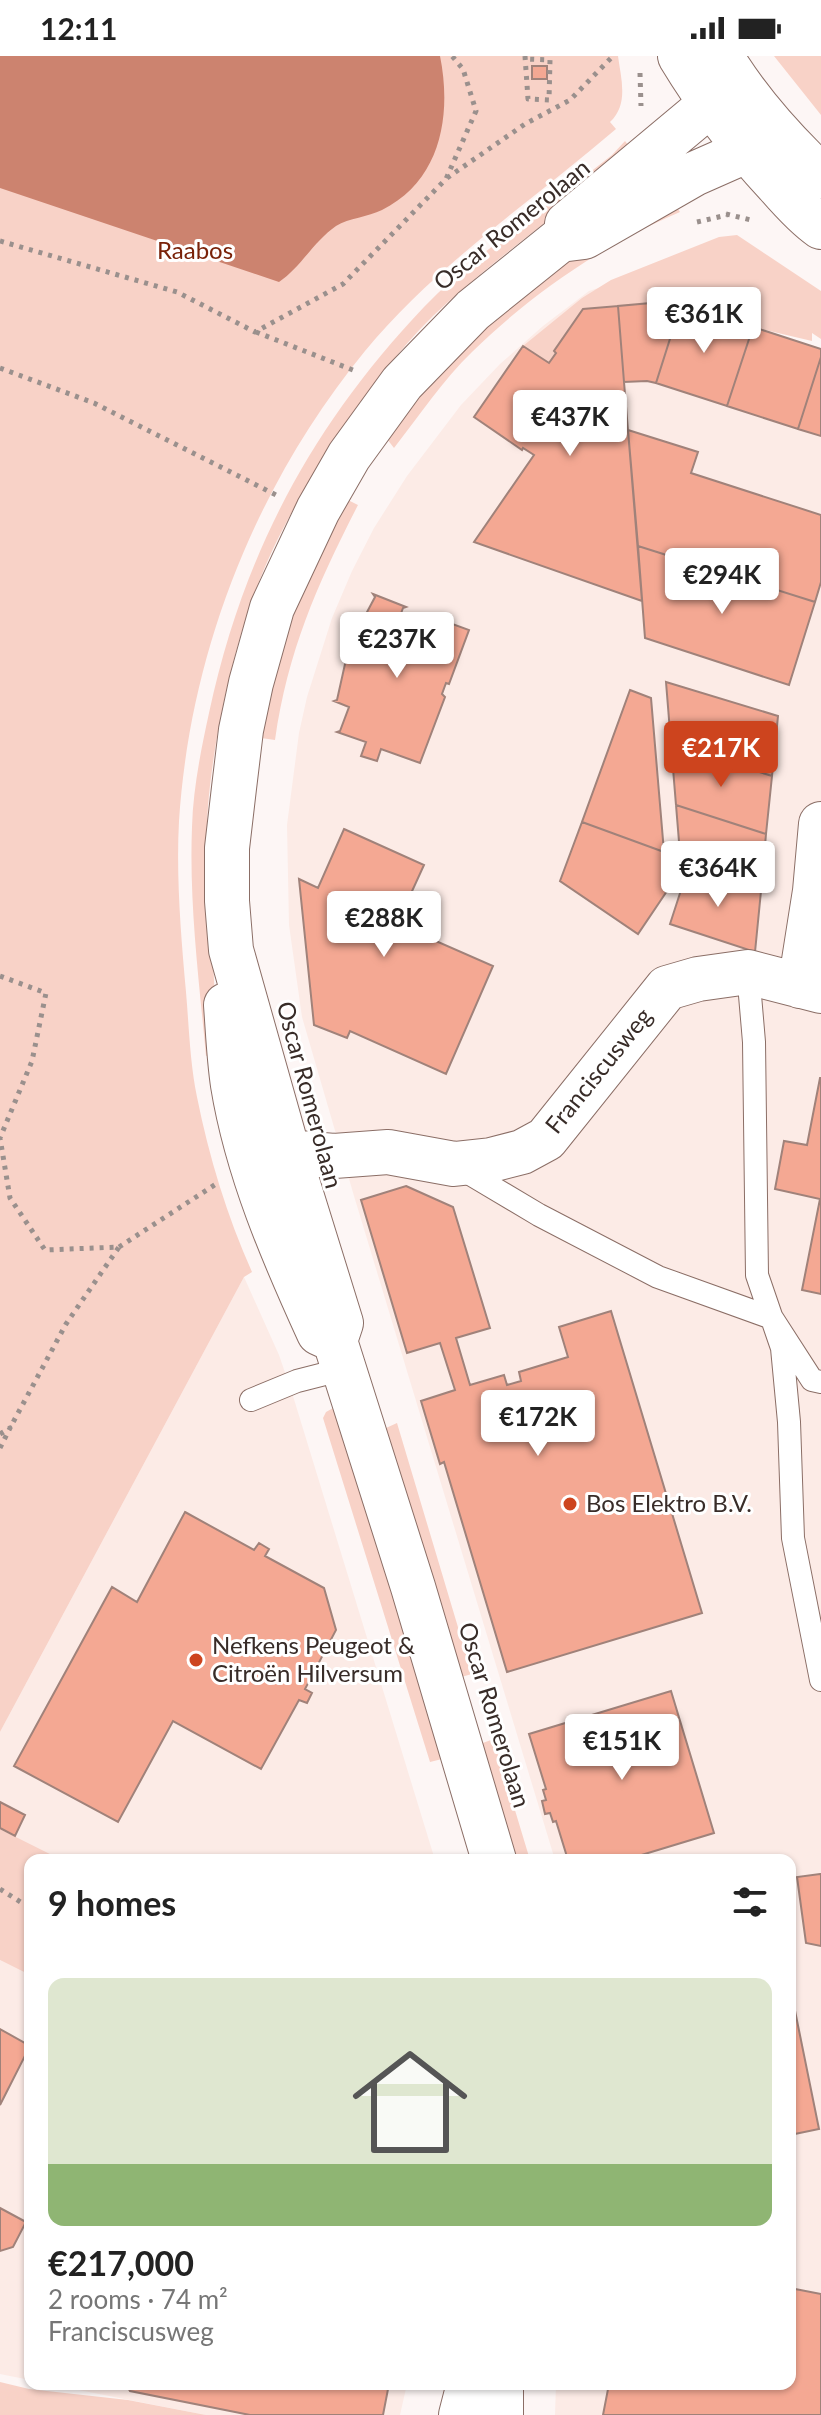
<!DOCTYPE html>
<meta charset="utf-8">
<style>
:root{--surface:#fff;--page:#f6f6f6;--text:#222;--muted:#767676;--accent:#cd441e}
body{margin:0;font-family:Lato,sans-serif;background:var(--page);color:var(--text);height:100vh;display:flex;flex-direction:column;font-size:30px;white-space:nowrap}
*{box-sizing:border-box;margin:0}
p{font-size:26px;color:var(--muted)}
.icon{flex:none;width:44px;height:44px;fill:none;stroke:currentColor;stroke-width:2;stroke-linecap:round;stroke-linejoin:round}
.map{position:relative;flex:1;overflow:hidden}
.drawer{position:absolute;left:24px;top:1798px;width:772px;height:536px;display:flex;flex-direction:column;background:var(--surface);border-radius:16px;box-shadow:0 2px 6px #0004}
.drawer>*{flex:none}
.price{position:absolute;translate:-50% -68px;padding:0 18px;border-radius:8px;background:#fff;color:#222;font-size:26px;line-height:52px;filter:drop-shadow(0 2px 4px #0008)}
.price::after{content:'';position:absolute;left:50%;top:48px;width:24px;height:18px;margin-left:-12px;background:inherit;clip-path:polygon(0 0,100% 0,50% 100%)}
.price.current{background:var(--accent);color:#fff}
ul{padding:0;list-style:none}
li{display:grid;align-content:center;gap:16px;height:424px;padding:0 24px}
li span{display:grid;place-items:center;height:248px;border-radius:16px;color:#555}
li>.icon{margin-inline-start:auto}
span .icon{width:144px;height:144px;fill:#fffc;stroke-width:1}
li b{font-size:34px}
h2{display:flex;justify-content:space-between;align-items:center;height:96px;padding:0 24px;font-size:34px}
.status{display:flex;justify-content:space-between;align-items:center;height:56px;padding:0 40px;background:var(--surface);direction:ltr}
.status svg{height:22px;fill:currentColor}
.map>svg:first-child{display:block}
.built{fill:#fcebe6}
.green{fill:#f8d2c7}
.water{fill:#cc836f}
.building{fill:#f4a893;stroke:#a0827a;stroke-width:2}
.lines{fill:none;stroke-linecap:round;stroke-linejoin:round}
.service-casing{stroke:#8b6e66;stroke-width:24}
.minor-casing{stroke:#8b6e66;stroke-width:46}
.tertiary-casing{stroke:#8b6e66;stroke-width:46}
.path{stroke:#9a908d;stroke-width:5;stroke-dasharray:4 6;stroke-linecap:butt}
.service{stroke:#fff;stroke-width:22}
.minor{stroke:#fff;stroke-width:44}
.tertiary{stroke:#fff;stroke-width:44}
.poi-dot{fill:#cd441e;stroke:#fff;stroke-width:3}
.labels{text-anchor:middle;stroke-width:6;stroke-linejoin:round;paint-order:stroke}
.street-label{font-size:24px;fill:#382c28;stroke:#fff}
.park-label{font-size:24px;fill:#7a2209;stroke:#fff}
.poi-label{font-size:24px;fill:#382c28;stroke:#fff;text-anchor:start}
</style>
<div class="status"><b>12:11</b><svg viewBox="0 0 49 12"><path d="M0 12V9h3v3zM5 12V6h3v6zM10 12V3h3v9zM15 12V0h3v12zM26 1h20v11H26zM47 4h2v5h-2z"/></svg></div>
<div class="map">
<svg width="821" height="2359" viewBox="0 0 821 2359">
<rect width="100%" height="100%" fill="#fdf6f5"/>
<path class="built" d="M 617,226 L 821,293 L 821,2359 L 555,2359 L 556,2328 L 790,2328 L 790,1804 L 555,1804 L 354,1140 L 302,961 L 289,869 L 287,769 L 299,677 L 307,641 L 332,562 L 352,515 L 374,472 L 407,420 L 461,349 L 500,308 L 543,270 L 589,235 Z
M 244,1221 L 279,1299 L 293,1340 L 435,1804 L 62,1804 L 0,1773 L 0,1676 Z
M 0,1904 L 30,1919 L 30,2324 L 0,2318 Z
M 48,2328 L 407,2328 L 400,2359 L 206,2359 Z"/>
<path class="green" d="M 0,0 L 618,0 C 621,23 629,48 610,66 L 616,73 C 531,146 437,208 365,295 C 257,427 190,594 179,765 C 176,821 181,880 186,936 C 189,971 190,1007 197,1041 C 209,1101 227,1160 252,1216 L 244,1221 L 0,1676 Z
M 774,0 L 821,0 L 821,59 Z
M 625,85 L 633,95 C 569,152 496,200 433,260 C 398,294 370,333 343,373 C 317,412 293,451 273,493 C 238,567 215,668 208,750 C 204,803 210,854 213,906 C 215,936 216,967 217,997 L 206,1000 C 199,924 189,847 192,771 C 193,733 201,694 209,657 C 243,498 312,369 424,251 C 478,195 551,148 612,99 Z
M 672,144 L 680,156 C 604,188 531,238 472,296 C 443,324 419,360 394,392 L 387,383 L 429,325 L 473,280 L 573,200 Z
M 737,179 L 821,235 L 821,283 L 812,277 L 812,285 L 753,271 L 672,245 L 583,253 L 554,294 L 556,297 L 549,307 L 523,290 L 582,242 L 611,224 L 719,181 Z
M 346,443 L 358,449 C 317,529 288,594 275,684 L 261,682 L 283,582 L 315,498 Z
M 335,1351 L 442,1703 L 430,1706 L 323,1362 L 326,1356 Z
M 397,1367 L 472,1618 L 461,1621 L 386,1372 Z
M 491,1684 L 499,1701 L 530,1804 L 515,1804 L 480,1688 Z
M 0,1773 L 62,1804 L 30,1804 L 30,1919 L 0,1904 Z
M 0,2326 L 29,2333 L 128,2344 L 206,2359 L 0,2359 Z"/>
<path class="water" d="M 0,0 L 440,0 C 452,59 441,125 382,154 C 368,161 349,162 336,170 C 314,185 301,211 279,226 L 0,132 Z"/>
<path class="building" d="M 532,10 L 547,10 L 547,23 L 532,23 Z
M 673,245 L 681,248 L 656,327 L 647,325 L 624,326 L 618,250 Z
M 681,248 L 753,271 L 727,350 L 656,327 Z
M 618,250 L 624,326 L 642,545 L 474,486 L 534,399 L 523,392 L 522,394 L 474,361 L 523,290 L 549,307 L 556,297 L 554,295 L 583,253 Z
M 753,271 L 821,293 L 821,301 L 798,373 L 727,350 Z
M 821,301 L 821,380 L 798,373 Z
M 628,374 L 698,396 L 691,417 L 821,459 L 821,526 L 815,546 L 638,490 Z
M 638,490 L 815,546 L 789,629 L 645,582 Z
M 373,538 L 406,551 L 403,552 L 399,563 L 423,572 L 428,559 L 469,574 L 449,628 L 446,627 L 442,638 L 445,641 L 420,707 L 381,693 L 377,705 L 361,700 L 366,686 L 337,676 L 340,675 L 349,651 L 334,645 L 337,644 L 349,590 L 375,541 Z
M 666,626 L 778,660 L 772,720 L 671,688 Z
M 630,634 L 651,642 L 664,796 L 582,766 Z
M 671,688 L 772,720 L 766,778 L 676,749 Z
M 676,749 L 766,778 L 761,835 L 681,810 Z
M 582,766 L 664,796 L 667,835 L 638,878 L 560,825 Z
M 344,773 L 424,809 L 397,868 L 493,910 L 446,1018 L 350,975 L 347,982 L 314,969 L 299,823 L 318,832 Z
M 681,810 L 761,835 L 755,896 L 670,868 L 683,828 Z
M 820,1022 L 821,1022 L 821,1238 L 802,1234 L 820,1143 L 775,1133 L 784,1085 L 807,1089 Z
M 406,1130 L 453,1151 L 490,1272 L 456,1282 L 470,1329 L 504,1319 L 507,1329 L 521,1325 L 519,1316 L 568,1301 L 559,1271 L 611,1255 L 702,1557 L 507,1616 L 444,1406 L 440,1408 L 421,1345 L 455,1334 L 440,1287 L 407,1297 L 361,1144 Z
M 185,1456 L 254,1494 L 259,1487 L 269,1493 L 265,1500 L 324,1532 L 336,1574 L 305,1633 L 312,1637 L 307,1647 L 299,1644 L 261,1713 L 173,1665 L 118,1766 L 14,1710 L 112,1531 L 137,1546 Z
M 671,1635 L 714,1777 L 625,1804 L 568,1804 L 556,1765 L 553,1766 L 550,1757 L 545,1758 L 542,1745 L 546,1744 L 543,1734 L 546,1733 L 529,1678 Z
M 0,1746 L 25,1759 L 15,1780 L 0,1772 Z
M 820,1818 L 821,1818 L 821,1890 L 806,1887 L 797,1821 Z
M 790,1930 L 819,2073 L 790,2079 Z
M 0,1973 L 30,1990 L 0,2049 Z
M 0,2152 L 26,2166 L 13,2191 L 0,2195 Z
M 790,2232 L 821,2238 L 821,2359 L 603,2359 L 609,2328 L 790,2328 Z
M 126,2328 L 389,2328 L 383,2359 L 250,2359 L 130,2335 Z"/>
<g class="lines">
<defs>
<path id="service" d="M 748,916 L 754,986 L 757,1219 L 782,1292 L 789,1366 L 793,1482 L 821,1624
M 460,1112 L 539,1159 L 658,1221 L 772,1262 L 812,1324 L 821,1326
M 251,1344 L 297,1325 L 344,1313"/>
<path id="minor" d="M 567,168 L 737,26
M 800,930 L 815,835 L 821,768
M 226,949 C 228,975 229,1002 233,1029 C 247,1115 283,1198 319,1277 L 330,1282
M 250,1102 L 288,1096 L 334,1100 L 388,1096 L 454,1108 L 491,1104 L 522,1096 L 546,1083 L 667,932 L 698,923 L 748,916 L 821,935
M 494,1804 L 413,1531 L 335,1285 L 341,1267 L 288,1096 L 231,894 L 227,845 L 227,792 L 234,732 L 241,674 L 251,627 L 272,552 L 318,454 L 349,400 L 402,327 L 473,254 L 560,184 L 584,181 L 694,118 L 746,95 L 776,75
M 461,2359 L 469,2328
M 501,2359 L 501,2328"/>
<path id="tertiary" d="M 680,0 C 709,48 739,87 777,128 C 790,143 805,160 821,171
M 721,0 C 748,45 783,84 821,120"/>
</defs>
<use href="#service" class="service-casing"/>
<use href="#minor" class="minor-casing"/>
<use href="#tertiary" class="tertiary-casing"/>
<path class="path" d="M 525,0 L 528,43 L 549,44 L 550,4 L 525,3
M 640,17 L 641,50
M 447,122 L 525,68 L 570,44 L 613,0
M 726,158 L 751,164
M 697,166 L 727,159
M 0,185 L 177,236 L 255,276 L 343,228 L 446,123 L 476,55 L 463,13 L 452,0
M 256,276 L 358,316
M 0,312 L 94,347 L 278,440
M 0,920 L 46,937 L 32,1005 L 0,1082 L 10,1142 L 45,1194 L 119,1191 L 66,1268 L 10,1372
M 119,1191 L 216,1128
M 0,1378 L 10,1372 L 0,1392
M 0,1833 L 30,1852"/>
<use href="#service" class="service"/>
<use href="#minor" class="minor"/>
<use href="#tertiary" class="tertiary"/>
</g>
<g class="poi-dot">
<circle cx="570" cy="1448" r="8"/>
<circle cx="196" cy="1604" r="8"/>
</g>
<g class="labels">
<g class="street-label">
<text transform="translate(512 169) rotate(-39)" y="8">Oscar Romerolaan</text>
<text transform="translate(599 1015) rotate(-51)" y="8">Franciscusweg</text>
<text transform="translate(309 1039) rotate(75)" y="8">Oscar Romerolaan</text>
<text transform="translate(494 1659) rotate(73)" y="8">Oscar Romerolaan</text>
</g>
<g class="park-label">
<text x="195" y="203">Raabos</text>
</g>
<g class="poi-label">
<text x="586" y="1456">Bos Elektro B.V.</text>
<text x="212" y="1598">Nefkens Peugeot &amp;<tspan x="212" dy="28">Citroën Hilversum</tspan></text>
</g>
</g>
</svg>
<b class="price" style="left:704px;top:299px">€361K</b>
<b class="price" style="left:570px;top:402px">€437K</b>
<b class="price" style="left:722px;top:560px">€294K</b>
<b class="price" style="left:397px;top:624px">€237K</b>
<b class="price current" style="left:721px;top:733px">€217K</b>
<b class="price" style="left:718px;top:853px">€364K</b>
<b class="price" style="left:384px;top:903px">€288K</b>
<b class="price" style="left:538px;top:1402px">€172K</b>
<b class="price" style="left:622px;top:1726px">€151K</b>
<section class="drawer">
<h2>9 homes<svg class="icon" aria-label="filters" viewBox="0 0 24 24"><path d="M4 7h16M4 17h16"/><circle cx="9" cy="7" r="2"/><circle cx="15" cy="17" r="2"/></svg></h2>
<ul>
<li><span style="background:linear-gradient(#dfe7d0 75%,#8fb573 0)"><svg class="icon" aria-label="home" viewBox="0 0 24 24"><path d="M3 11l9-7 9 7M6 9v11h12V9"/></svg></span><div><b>€217,000</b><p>2 rooms · 74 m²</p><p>Franciscusweg</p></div></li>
</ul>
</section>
</div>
